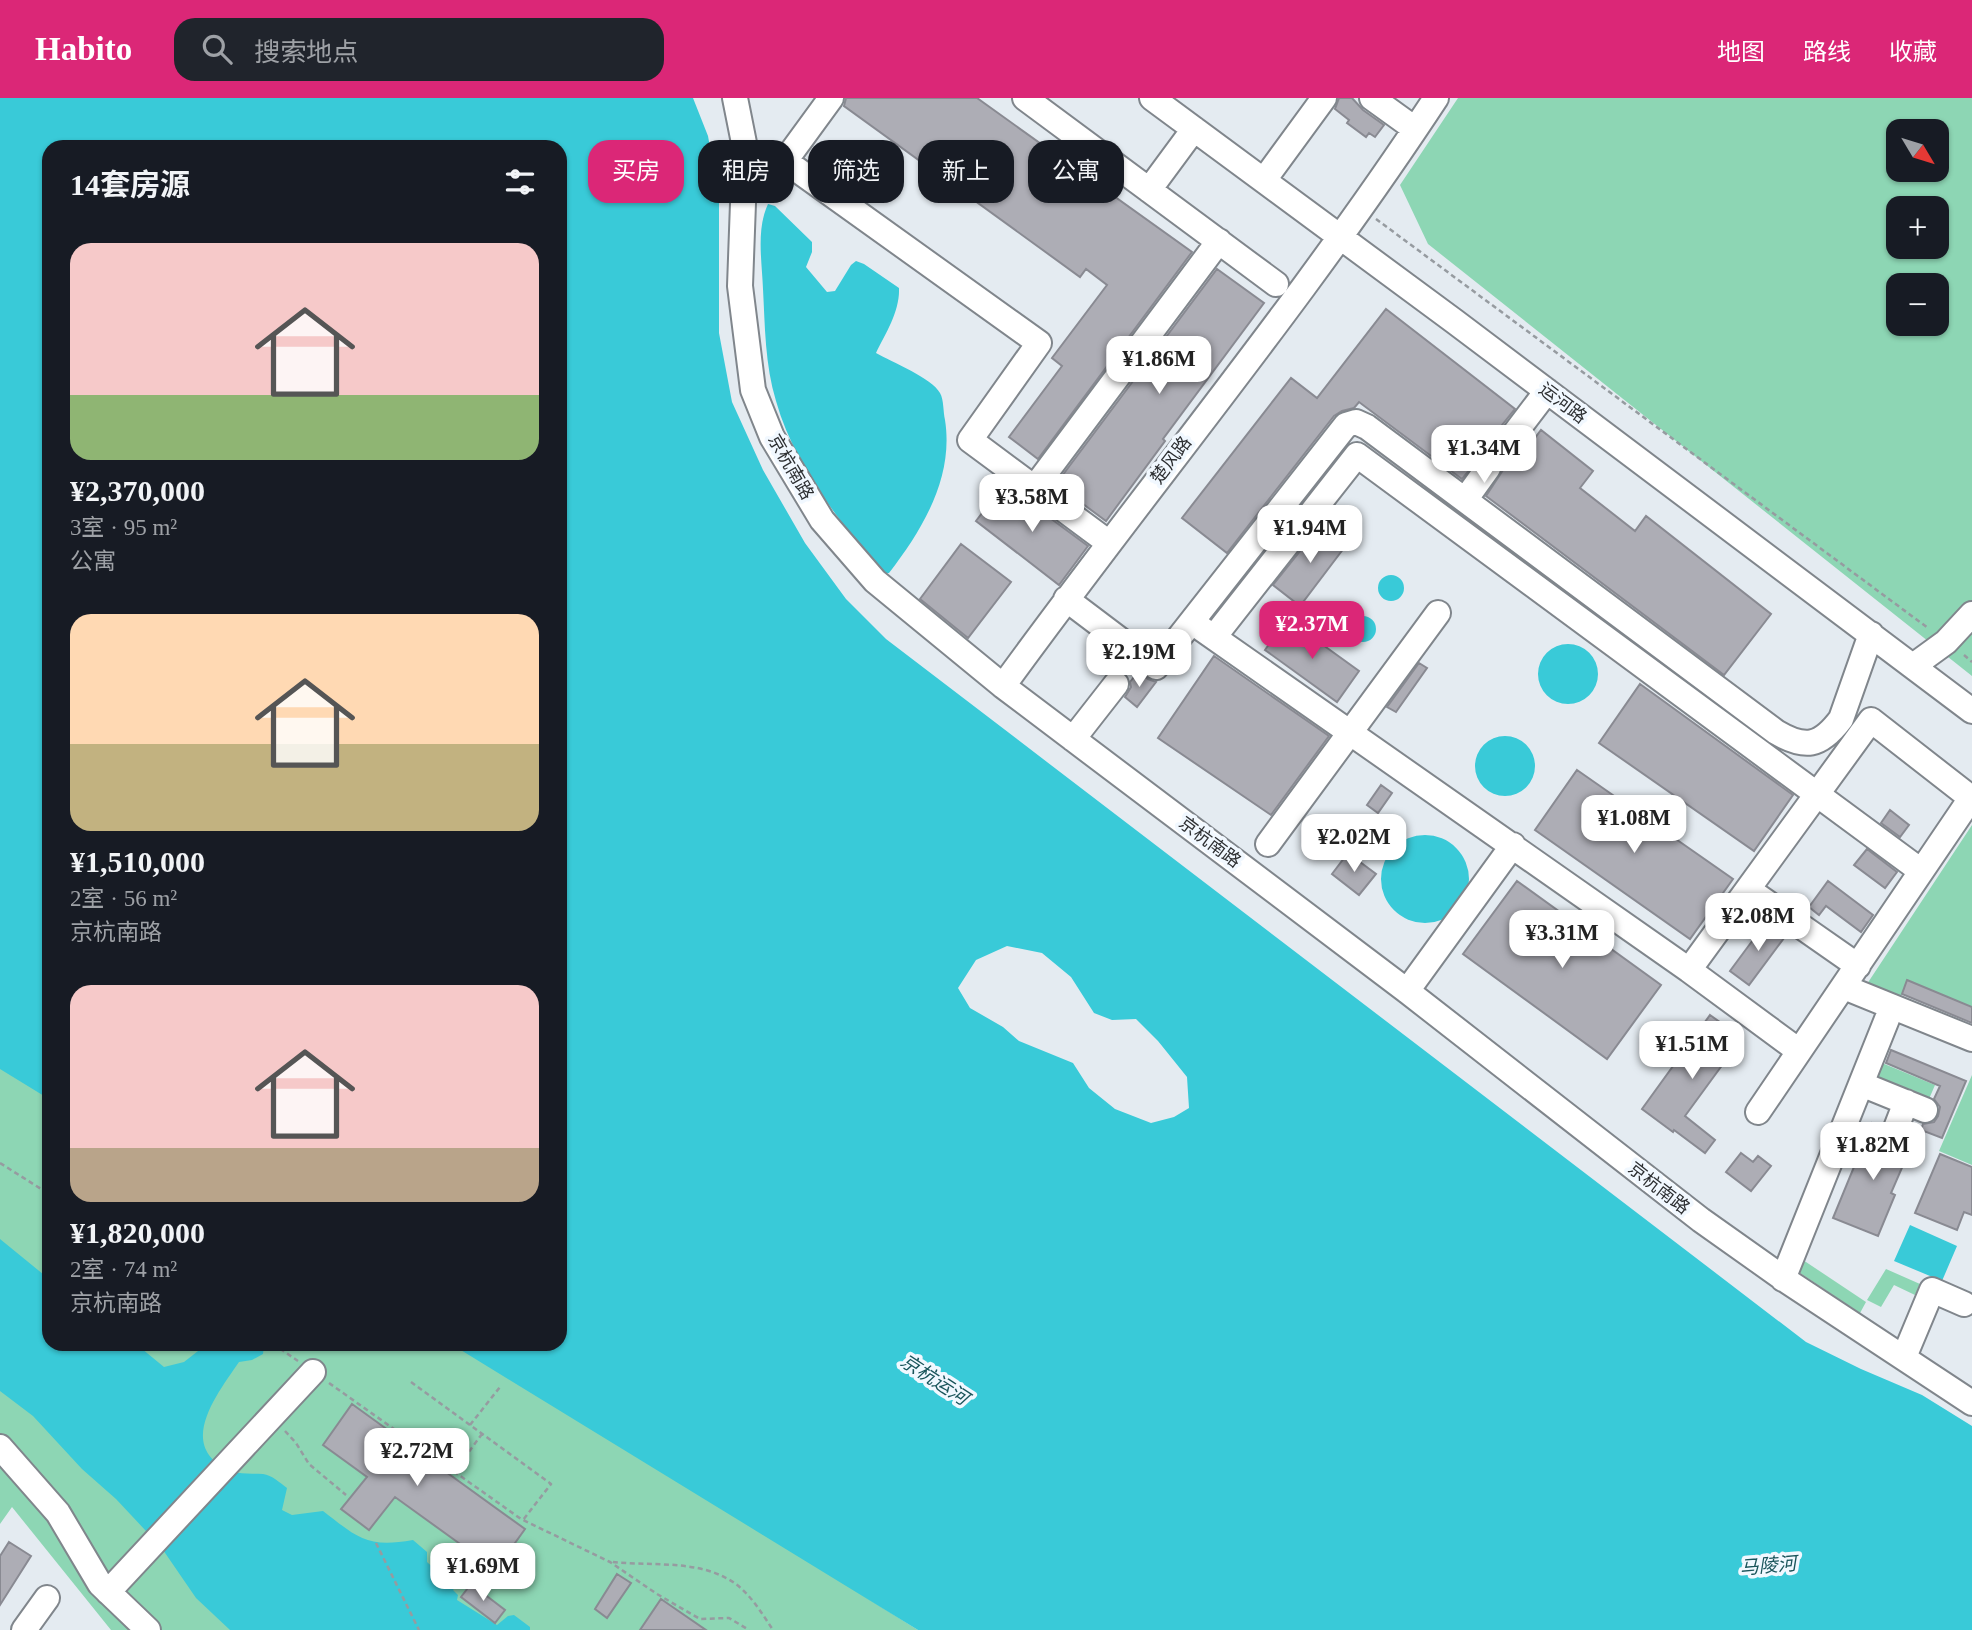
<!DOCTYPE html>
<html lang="zh">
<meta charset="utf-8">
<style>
:root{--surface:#171b24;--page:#20242c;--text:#f1f3f6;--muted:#9ea1a6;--accent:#db2777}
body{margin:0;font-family:"Times New Roman","Noto Sans SC",serif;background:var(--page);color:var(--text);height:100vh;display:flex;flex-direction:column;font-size:26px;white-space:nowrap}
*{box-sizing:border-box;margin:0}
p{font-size:23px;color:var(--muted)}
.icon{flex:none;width:38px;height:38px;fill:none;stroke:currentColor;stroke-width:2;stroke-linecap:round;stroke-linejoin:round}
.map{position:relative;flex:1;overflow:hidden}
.side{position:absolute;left:42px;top:42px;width:525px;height:1211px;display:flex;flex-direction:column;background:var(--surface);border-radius:21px;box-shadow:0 2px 5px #0004}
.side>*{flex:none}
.hud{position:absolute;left:588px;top:42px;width:665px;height:63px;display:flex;gap:14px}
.needle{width:46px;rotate:128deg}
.buttons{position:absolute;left:1886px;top:21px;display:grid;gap:14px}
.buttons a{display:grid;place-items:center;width:63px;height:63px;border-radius:14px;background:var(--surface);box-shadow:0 2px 5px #0004;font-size:35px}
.price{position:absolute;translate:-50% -60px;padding:0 16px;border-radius:14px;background:#fff;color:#222;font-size:23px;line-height:46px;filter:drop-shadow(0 2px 4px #0008)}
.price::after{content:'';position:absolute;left:50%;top:42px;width:21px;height:16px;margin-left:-10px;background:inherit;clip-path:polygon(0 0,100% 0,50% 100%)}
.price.active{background:var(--accent);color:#fff}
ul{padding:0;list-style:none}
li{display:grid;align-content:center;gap:14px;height:371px;padding:0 28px}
li span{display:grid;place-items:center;height:217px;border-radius:21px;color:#555}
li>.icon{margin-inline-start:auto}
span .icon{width:126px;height:126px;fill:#fffc;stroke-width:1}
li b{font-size:30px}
h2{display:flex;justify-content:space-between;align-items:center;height:84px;padding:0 28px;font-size:30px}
.pill{padding:0 24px;border-radius:21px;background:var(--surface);box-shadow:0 2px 5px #0004;font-size:24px;line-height:63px}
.pill.active{background:var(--accent);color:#fff}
header{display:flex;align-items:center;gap:42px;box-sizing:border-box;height:98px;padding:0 35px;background:var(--accent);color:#fff}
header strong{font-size:33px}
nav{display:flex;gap:38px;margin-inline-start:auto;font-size:24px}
.search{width:490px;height:63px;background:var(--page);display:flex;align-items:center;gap:18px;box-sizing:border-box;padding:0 24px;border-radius:21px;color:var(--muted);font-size:26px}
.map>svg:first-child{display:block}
.green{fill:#8dd6b4;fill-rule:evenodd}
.water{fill:#39cad8;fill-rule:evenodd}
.building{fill:#adadb5;stroke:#898a92;stroke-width:2}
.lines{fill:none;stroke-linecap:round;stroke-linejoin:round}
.minor-tunnel{stroke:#bfc5cb;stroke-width:24;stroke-dasharray:24 12;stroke-linecap:butt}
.minor-casing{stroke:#80868c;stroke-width:28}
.path{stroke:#969ba0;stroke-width:2.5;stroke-dasharray:5 3.5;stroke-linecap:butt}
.minor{stroke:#fff;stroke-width:24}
.labels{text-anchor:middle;stroke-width:7;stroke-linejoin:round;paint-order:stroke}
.street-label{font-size:18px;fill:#2d2f32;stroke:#f1f8ff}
.water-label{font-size:19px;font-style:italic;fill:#19545a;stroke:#f1f8ff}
</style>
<header>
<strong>Habito</strong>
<div class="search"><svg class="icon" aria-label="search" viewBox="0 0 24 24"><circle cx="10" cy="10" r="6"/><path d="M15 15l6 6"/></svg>搜索地点</div>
<nav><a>地图</a><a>路线</a><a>收藏</a></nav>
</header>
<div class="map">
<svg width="1972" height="1532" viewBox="0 0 1972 1532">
<rect width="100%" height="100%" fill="#e4ebf1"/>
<path class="green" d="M 1458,0 L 1972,0 L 1972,578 L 1428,146 L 1400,87 ZM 1899,33 L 1937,33 L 1937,72 L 1899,72 ZM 1899,110 L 1937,110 L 1937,149 L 1899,149 ZM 1899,187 L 1937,187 L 1937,226 L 1899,226 Z
M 1972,727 L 1972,909 L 1907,883 L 1901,898 L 1867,886 Z
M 0,959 L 49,990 L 49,1246 L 461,1246 L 918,1532 L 111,1532 L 12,1409 L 0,1426 Z
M 1882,965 L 1935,987 L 1926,1008 L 1874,986 Z
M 1972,977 L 1972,1067 L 1939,1053 Z
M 1803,1162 L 1866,1204 L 1860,1215 L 1800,1175 Z
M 1886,1171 L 1920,1186 L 1915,1197 L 1894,1187 L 1881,1209 L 1867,1202 Z"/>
<path class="water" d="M 0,0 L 693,0 L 708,38 L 719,99 L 719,235 L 732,304 L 763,372 L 805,445 L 846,501 L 886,541 L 1806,1244 L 1861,1271 L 1922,1297 L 1972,1328 L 1972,1532 L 918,1532 L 451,1246 L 560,1246 L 560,49 L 49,49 L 49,1001 L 0,971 ZM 1007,848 L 1042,855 L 1071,879 L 1094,915 L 1112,922 L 1136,921 L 1158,943 L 1187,979 L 1189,1010 L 1174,1019 L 1151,1025 L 1115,1011 L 1089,990 L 1073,965 L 1019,943 L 1003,929 L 970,910 L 958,890 L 976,862 Z
M 768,106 L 775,108 L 812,144 L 812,154 L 806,169 L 827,194 L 835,193 L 851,167 L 856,163 L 864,166 L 899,190 C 900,213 886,235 876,255 C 892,264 932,280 940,295 C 944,302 943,314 945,322 C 954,379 923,431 889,475 L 882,476 C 841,424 794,368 776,303 C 765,267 765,228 763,191 C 762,163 756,132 768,106 Z
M1378 490a13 13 0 1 1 26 0a13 13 0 1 1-26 0Z
M1350 531a13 13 0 1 1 26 0a13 13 0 1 1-26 0Z
M1538 576a30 30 0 1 1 60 0a30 30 0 1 1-60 0Z
M1475 668a30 30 0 1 1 60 0a30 30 0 1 1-60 0Z
M1381 781a44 44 0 1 1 88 0a44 44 0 1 1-88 0Z
M 1910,1127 L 1957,1148 L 1942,1183 L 1894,1163 Z
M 0,1141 L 49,1181 L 49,1246 L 136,1246 L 164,1269 L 184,1264 L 207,1246 L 264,1246 L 263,1256 L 252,1262 L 239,1264 C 218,1295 174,1349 231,1373 C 242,1377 252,1375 263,1376 C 272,1377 280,1385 287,1390 L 282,1412 L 292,1417 L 323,1413 C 358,1440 367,1450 413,1442 L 427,1454 L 427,1464 L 451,1486 L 456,1480 L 460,1482 L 453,1492 L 458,1497 L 457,1502 L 497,1527 L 508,1518 L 514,1517 L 530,1529 L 530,1532 L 230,1532 L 196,1500 L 161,1449 L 116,1401 L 82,1371 L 33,1318 L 0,1293 Z"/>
<path class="building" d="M 846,0 L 977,0 L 1192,154 L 1038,361 L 1009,339 L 1062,268 L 1052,260 L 1107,187 L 1086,171 L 1080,179 L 844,8 Z
M 1339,0 L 1352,0 L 1363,12 L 1384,27 L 1375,39 L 1369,35 L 1366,39 L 1347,25 L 1349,22 L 1335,11 Z
M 1217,171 L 1264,205 L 1163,341 L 1165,343 L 1106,423 L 1056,386 Z
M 1386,211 L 1515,311 L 1498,332 L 1498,344 L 1503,350 L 1511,354 L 1521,350 L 1525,353 L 1541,332 L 1593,373 L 1580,390 L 1635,433 L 1646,418 L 1771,516 L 1724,577 L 1486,398 L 1503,372 L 1502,365 L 1497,358 L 1489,355 L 1481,357 L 1462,381 L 1359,304 L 1354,310 L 1342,313 L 1334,318 L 1227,455 L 1182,420 L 1291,280 L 1317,300 Z
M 1004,386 L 1088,448 L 1059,487 L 976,423 Z
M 1321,427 L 1347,446 L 1300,508 L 1273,487 Z
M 961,446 L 1011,484 L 968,540 L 920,501 Z
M 1287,521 L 1359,573 L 1337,604 L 1265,552 Z
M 1214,558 L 1329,638 L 1271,717 L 1158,640 Z
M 1419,565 L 1427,570 L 1396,614 L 1387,609 Z
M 1138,574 L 1148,581 L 1156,584 L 1137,609 L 1125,599 L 1131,589 L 1130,584 Z
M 1640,586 L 1793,697 L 1754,753 L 1599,645 Z
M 1577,672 L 1733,781 L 1690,841 L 1535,732 Z
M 1381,687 L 1392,695 L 1378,715 L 1367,707 Z
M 1890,712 L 1909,727 L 1900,739 L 1881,725 Z
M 1867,751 L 1897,774 L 1885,790 L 1854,767 Z
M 1348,755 L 1376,776 L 1359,797 L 1332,776 Z
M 1517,783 L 1661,887 L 1607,961 L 1463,856 Z
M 1828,783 L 1873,817 L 1861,834 L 1826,808 L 1819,817 L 1809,809 Z
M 1767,823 L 1787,836 L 1749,887 L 1730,873 Z
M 1907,882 L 1972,909 L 1972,925 L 1902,896 Z
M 1710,917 L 1742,940 L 1685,1018 L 1715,1042 L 1705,1055 L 1674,1032 L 1673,1034 L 1642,1011 Z
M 1891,952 L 1966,983 L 1942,1040 L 1921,1032 L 1923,1026 L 1934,1024 L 1938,1018 L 1940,1009 L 1934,1001 L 1940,988 L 1886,965 Z
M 1872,1025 L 1882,1029 L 1884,1039 L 1890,1044 L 1899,1045 L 1907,1039 L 1917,1043 L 1910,1060 L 1907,1058 L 1891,1095 L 1895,1097 L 1878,1138 L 1833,1120 Z
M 1741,1055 L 1753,1064 L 1758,1058 L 1771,1068 L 1751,1093 L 1726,1074 Z
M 1940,1056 L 1972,1069 L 1972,1117 L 1964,1114 L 1957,1132 L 1915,1115 Z
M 352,1306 L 525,1431 L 500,1466 L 489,1459 L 485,1464 L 395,1399 L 369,1432 L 341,1411 L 367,1379 L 323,1347 Z
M 9,1444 L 31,1458 L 0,1507 L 0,1458 Z
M 617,1476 L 631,1485 L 607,1520 L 595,1511 Z
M 471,1486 L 505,1512 L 495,1525 L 461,1499 Z
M 661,1501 L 706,1532 L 640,1532 Z"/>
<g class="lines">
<path class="minor-tunnel" d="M 1488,370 L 1512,339"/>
<defs>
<path id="minor" d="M 735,0 L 745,50 L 740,188 L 753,292 L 772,339 L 822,422 L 875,483 L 1003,588 L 1407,893 L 1701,1122 L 1787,1183 L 1972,1305
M 831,0 L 785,63 L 1039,245 L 970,342 L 1109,445
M 1025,0 L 1276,186
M 1152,0 L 1454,223 L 1972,613
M 1372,0 L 1415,31
M 1264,82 L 1324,0
M 1149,92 L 1194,31
M 1512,339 L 1547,293
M 1035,389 L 1219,143
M 1465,402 L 1488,370
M 1066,501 L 1156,569 L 1346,327 L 1356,324 L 1367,329 L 1776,634 C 1805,651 1820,649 1841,621 L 1871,536
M 1202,531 L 1689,872 L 1799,953
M 1214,539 L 1357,357 L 1921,773
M 1913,568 L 1946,544 L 1972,516
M 1003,588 C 1146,391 1302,204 1436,0
M 1073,641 L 1116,586
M 1268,746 L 1438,515
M 1749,792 L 1858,868
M 1689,872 L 1871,622 L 1971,700 L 1758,1014
M 1844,889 L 1972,941
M 1407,893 L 1513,747
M 1861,986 L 1925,1012
M 1896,1030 L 1906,1004
M 1783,1181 L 1887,921
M 1904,1259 L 1932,1192 L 1964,1206
M 0,1349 L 58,1415 L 100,1486 L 148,1532
M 108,1494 L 313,1274
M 24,1532 L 47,1500"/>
</defs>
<use href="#minor" class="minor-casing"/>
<path class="path" d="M 1376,121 L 1928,530
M 1964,557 L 1972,564
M 0,1065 L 49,1096
M 273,1246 L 298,1263
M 411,1284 L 551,1386 L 523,1422
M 329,1285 L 521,1421 L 610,1464 L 657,1496 L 700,1521 L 729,1520 L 749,1532
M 470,1327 L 500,1289
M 285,1333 L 296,1345 L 309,1366 L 346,1397
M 454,1374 L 482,1336
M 376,1445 L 419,1532
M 613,1464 C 649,1468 693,1462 726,1480 C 747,1490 761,1514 773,1532"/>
<use href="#minor" class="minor"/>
</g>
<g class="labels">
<g class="street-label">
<text transform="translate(1563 305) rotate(37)" y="6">运河路</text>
<text transform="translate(1171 362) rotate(-53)" y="6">楚风路</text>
<text transform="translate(791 369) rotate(60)" y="6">京杭南路</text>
<text transform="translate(1210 744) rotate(37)" y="6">京杭南路</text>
<text transform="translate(1659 1090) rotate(38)" y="6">京杭南路</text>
</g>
<g class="water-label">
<text transform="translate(935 1281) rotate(33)" y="7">京杭运河</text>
<text transform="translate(1768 1467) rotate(-5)" y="7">马陵河</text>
</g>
</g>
</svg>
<div class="buttons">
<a><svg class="needle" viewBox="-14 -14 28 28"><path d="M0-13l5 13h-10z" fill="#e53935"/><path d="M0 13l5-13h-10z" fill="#9ea1a6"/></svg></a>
<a>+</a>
<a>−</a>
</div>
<b class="price" style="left:1159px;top:298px">¥1.86M</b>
<b class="price" style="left:1484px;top:387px">¥1.34M</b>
<b class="price" style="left:1032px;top:436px">¥3.58M</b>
<b class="price" style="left:1310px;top:467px">¥1.94M</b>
<b class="price active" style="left:1312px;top:563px">¥2.37M</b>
<b class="price" style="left:1139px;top:591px">¥2.19M</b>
<b class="price" style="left:1634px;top:757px">¥1.08M</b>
<b class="price" style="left:1354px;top:776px">¥2.02M</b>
<b class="price" style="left:1758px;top:855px">¥2.08M</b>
<b class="price" style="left:1562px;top:872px">¥3.31M</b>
<b class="price" style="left:1692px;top:983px">¥1.51M</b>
<b class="price" style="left:1873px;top:1084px">¥1.82M</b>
<b class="price" style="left:417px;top:1390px">¥2.72M</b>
<b class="price" style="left:483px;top:1505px">¥1.69M</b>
<div class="hud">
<a class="pill active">买房</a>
<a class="pill">租房</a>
<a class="pill">筛选</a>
<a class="pill">新上</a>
<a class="pill">公寓</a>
</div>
<section class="side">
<h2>14套房源<svg class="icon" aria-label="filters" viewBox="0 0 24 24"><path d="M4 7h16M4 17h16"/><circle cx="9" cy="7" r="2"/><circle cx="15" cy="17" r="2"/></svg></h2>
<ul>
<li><span style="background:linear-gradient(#f6c9c9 70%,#8fb573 0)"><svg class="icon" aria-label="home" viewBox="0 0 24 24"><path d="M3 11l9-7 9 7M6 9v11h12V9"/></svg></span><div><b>¥2,370,000</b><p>3室 · 95 m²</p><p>公寓</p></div></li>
<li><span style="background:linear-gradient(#ffd9b3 60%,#c2b280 0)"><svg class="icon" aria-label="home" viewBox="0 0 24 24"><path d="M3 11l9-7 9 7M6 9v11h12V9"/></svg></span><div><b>¥1,510,000</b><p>2室 · 56 m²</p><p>京杭南路</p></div></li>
<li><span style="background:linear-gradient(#f6c9c9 75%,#b9a48a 0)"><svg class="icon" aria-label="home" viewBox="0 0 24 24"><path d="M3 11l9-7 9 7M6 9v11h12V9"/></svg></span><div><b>¥1,820,000</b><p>2室 · 74 m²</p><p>京杭南路</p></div></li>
</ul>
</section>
</div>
